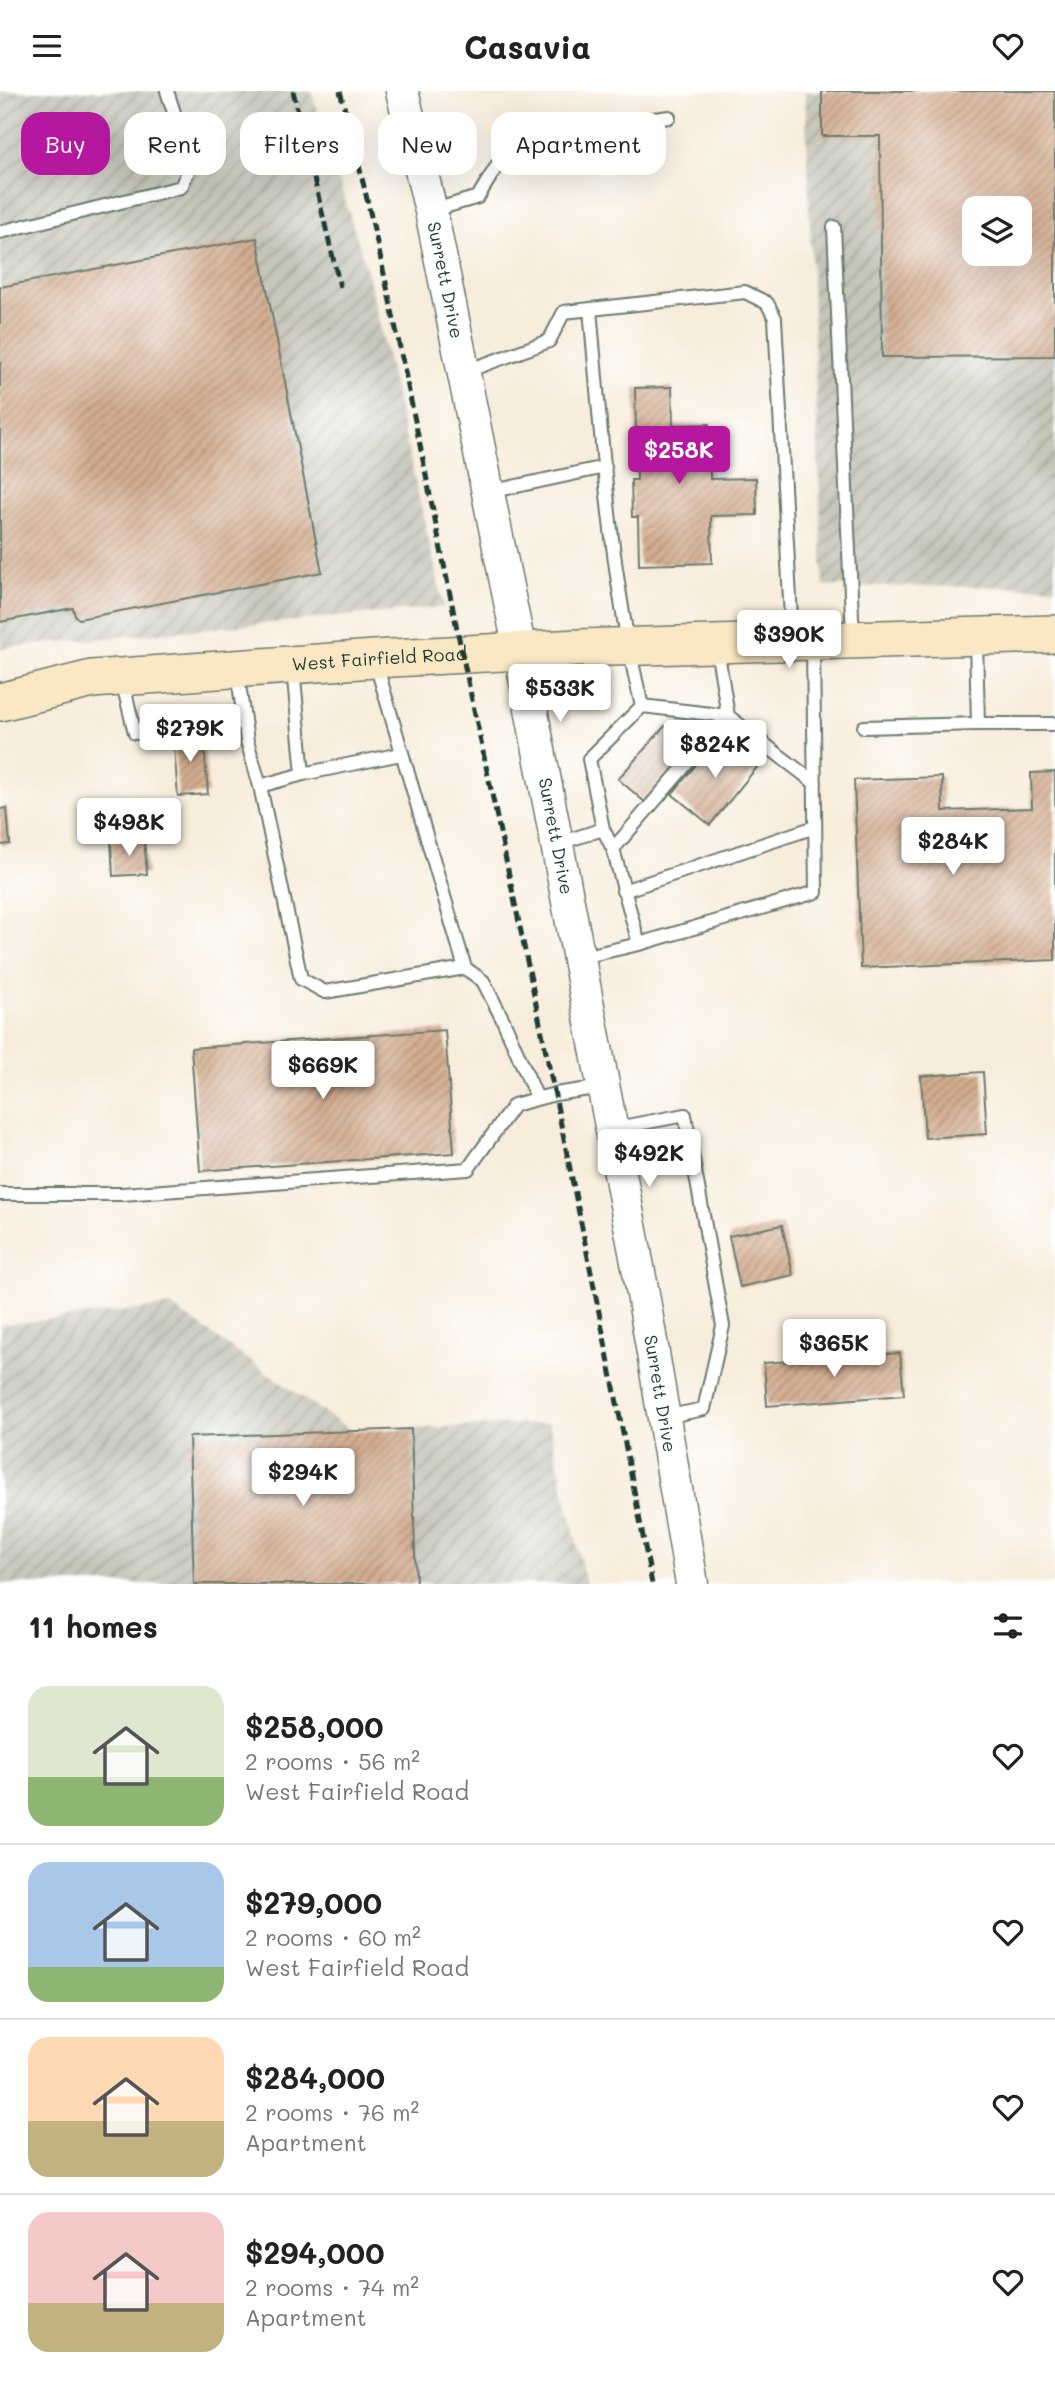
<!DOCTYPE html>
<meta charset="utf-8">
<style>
:root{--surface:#fff;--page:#f2f2f2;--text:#222;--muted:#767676;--line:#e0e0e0;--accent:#b5179e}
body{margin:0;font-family:Mali,sans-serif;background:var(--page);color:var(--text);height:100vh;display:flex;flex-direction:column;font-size:26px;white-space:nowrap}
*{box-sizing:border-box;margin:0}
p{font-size:23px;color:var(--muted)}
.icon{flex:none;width:38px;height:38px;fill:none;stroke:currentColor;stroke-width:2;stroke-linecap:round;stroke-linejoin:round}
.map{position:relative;height:1493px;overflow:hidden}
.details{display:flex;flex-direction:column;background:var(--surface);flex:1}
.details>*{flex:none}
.top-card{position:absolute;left:21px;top:21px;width:700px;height:63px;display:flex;gap:14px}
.fabs{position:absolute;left:962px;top:105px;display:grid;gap:14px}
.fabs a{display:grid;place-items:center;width:70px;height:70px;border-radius:14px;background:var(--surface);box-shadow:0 7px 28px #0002;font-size:35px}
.price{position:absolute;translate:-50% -60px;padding:0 16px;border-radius:7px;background:#fff;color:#222;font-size:23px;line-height:46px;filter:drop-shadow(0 2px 4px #0008)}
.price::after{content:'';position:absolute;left:50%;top:42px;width:21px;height:16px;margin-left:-10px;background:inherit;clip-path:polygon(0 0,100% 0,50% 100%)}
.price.current{background:var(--accent);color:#fff}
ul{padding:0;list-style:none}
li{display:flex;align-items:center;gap:21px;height:175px;padding:0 28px}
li+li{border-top:2px solid var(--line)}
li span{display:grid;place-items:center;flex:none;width:196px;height:140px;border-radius:21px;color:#555}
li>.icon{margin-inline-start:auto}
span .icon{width:84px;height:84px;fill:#fffc;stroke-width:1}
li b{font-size:30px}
h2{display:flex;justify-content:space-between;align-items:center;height:84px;padding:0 28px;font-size:30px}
.pill{padding:0 24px;border-radius:21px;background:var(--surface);box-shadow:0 7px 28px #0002;font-size:24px;line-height:63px}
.pill.current{background:var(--accent);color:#fff}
header{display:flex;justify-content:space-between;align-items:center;height:91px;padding:0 28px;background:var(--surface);font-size:32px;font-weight:700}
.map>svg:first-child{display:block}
.industrial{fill:url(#industrial-furrows);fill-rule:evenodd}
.building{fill:url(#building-hatch);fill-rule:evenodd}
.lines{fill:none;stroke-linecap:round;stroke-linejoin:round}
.service-casing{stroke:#6b7b6f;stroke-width:16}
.tertiary-casing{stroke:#6b7b6f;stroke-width:35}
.secondary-casing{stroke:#6b7b6f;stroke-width:40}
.service{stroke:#fff;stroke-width:12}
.tertiary{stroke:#fff;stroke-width:32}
.secondary{stroke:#fae7c3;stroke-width:37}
.rail{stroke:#1f3d34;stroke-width:5;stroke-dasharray:10 5;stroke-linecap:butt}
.labels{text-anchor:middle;stroke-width:6;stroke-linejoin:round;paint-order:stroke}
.street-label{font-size:18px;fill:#1f3d34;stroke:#fff}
</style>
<header><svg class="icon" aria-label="menu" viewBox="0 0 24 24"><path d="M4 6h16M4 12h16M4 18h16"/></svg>Casavia<svg class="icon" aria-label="heart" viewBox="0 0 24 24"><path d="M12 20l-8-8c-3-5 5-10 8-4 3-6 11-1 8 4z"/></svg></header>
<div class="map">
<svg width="1055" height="1493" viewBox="0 0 1055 1493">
<defs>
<pattern id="industrial-furrows" width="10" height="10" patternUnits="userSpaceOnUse" patternTransform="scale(1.75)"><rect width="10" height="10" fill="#c5c5b8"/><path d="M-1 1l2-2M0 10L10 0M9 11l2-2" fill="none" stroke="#9fa196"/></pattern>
<pattern id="building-hatch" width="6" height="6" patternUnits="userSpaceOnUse" patternTransform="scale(1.75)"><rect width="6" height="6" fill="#d4ad90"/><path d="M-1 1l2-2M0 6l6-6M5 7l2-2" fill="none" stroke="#ab8e76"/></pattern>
</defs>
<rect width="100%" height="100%" fill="#fff"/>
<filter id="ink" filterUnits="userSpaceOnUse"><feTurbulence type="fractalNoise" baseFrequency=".0143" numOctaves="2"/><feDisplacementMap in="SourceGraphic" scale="14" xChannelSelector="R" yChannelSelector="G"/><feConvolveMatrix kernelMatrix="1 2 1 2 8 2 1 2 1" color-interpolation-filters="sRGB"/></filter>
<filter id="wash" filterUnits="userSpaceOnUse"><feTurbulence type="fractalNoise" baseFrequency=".00686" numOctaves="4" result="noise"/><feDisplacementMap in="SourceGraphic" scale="28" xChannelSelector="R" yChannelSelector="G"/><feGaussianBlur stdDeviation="1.57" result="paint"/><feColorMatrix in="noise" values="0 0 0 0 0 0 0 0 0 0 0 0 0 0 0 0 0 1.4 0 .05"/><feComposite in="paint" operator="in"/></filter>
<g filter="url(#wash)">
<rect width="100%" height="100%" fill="#f8eddc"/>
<path class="industrial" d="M 0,0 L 311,0 L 367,179 L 444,516 L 9,556 L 0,559 Z
M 805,0 L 1055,0 L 1055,496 L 823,495 ZM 975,117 L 1020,117 L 1020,163 L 975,163 Z
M 171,1215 L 351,1340 L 549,1332 L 586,1493 L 0,1493 L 0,1234 Z"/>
<g id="blocks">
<path class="building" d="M 822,0 L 1055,0 L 1055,265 L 882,266 L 880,45 L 822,45 ZM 975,117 L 1020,117 L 1020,163 L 975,163 Z
M 257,147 L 322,481 L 79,528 L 75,525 L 73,517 L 0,531 L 0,196 Z
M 672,296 L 673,334 L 709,333 L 710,388 L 756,387 L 757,424 L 711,425 L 712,472 L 639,474 L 638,426 L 632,426 L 631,389 L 637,389 L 635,297 Z
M 665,635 L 692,659 L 646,712 L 618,688 Z
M 203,641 L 208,703 L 178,705 L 173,643 Z
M 720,644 L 758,675 L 710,734 L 672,703 Z
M 1055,681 L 1055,869 L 861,877 L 854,689 L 942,686 L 943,720 L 1032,717 L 1031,682 Z
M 7,717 L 10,753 L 0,754 L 0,718 Z
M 144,748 L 147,783 L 113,785 L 111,750 Z
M 445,939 L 454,1062 L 200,1080 L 191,957 Z
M 983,981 L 987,1043 L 925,1047 L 921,985 Z
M 782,1134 L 793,1184 L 740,1196 L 729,1145 Z
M 900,1262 L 904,1304 L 767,1315 L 764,1272 Z
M 411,1338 L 416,1493 L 194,1493 L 189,1346 Z"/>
</g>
</g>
<g filter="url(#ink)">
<use href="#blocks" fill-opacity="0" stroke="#6b7b6f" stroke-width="2"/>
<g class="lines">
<defs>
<path id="service" d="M 431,120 L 478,106 L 507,58 L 540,44 L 669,26
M 834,136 L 853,547
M 0,141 L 181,96 L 191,74 L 167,0
M 464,281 L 549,250 L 564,221 L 745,201 L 767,212 L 775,227 L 792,546
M 489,401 L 605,376
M 717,557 L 728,625 L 815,692
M 376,573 L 465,877 L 483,890 L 503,929 L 537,1007
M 293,577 L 303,683 L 260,695 L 301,888 L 325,901 L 465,877
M 237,579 L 247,650 L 260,695
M 122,589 L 135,642 L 244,631
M 642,615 L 728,625
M 978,633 L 1055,633
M 864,636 L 978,633 L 976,549
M 303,683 L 401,663
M 603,738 L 613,758 L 728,625
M 557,753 L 603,738 L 589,668 L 642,615 C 610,486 602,351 590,218
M 613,758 L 639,853 L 816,801 L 813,553
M 623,800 L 815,736
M 578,867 L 639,853
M 611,1038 L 685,1024 L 723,1235 L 704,1318 L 664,1326
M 0,1103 L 122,1103 L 468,1078 L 514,1014 L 555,1003 L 603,996"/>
<g id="tertiary">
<path id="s1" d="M 402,0 L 431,120 L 520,560 L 642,1197 L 692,1493"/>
</g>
<g id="secondary">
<path id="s2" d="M 0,611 L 92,588 L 374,568 L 578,557 L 1055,543"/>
</g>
</defs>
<use href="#service" class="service-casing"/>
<use href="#tertiary" class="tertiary-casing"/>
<use href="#secondary" class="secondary-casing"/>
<use href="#service" class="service"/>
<use href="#tertiary" class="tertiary"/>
<use href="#secondary" class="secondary"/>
<path class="rail" d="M 293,0 L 340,196
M 340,0 C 389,185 423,374 462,562 C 528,872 593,1182 652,1493"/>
</g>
</g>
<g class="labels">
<g class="street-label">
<text dy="6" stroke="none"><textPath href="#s1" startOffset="194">Surrett Drive</textPath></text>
<text dy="6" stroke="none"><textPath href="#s2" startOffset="383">West Fairfield Road</textPath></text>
<text dy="6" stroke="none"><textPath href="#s1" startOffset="761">Surrett Drive</textPath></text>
<text dy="6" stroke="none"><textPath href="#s1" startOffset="1328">Surrett Drive</textPath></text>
</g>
</g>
</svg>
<div class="fabs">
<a><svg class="icon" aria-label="layers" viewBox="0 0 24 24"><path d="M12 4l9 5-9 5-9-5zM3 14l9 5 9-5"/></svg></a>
</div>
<b class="price current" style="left:679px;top:395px">$258K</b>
<b class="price" style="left:789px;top:579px">$390K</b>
<b class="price" style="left:560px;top:633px">$533K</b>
<b class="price" style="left:190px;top:673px">$279K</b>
<b class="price" style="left:715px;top:689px">$824K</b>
<b class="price" style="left:129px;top:767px">$498K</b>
<b class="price" style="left:953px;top:786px">$284K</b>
<b class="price" style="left:323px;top:1010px">$669K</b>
<b class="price" style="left:649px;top:1098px">$492K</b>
<b class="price" style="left:834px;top:1288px">$365K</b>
<b class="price" style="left:303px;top:1417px">$294K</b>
<div class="top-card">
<a class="pill current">Buy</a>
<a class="pill">Rent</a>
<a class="pill">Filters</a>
<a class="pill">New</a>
<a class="pill">Apartment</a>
</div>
</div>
<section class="details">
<h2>11 homes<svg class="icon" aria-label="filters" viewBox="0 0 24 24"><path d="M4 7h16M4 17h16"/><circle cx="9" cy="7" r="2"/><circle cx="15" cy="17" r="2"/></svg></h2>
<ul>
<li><span style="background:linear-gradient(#dfe7d0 65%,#8fb573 0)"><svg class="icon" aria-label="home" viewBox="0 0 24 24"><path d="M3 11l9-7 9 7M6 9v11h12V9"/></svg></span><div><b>$258,000</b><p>2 rooms · 56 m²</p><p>West Fairfield Road</p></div><svg class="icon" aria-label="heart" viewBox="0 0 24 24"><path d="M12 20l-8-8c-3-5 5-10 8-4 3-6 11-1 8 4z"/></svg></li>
<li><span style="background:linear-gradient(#a9c7e8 75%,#8fb573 0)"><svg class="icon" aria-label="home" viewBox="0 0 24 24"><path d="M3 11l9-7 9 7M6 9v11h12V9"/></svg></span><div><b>$279,000</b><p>2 rooms · 60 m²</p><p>West Fairfield Road</p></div><svg class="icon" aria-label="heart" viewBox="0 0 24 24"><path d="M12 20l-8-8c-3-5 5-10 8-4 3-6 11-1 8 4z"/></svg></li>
<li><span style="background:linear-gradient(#ffd9b3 60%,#c2b280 0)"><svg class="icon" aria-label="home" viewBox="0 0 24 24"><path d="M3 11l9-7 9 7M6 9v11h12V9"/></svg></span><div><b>$284,000</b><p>2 rooms · 76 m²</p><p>Apartment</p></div><svg class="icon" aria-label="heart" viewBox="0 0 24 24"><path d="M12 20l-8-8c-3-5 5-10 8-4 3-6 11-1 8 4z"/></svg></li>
<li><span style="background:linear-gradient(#f6c9c9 65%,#c2b280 0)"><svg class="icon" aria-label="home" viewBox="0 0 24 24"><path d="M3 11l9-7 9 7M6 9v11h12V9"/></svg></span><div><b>$294,000</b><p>2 rooms · 74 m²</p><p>Apartment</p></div><svg class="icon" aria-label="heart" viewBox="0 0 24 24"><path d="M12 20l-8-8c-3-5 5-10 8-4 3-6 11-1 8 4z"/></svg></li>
</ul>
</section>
